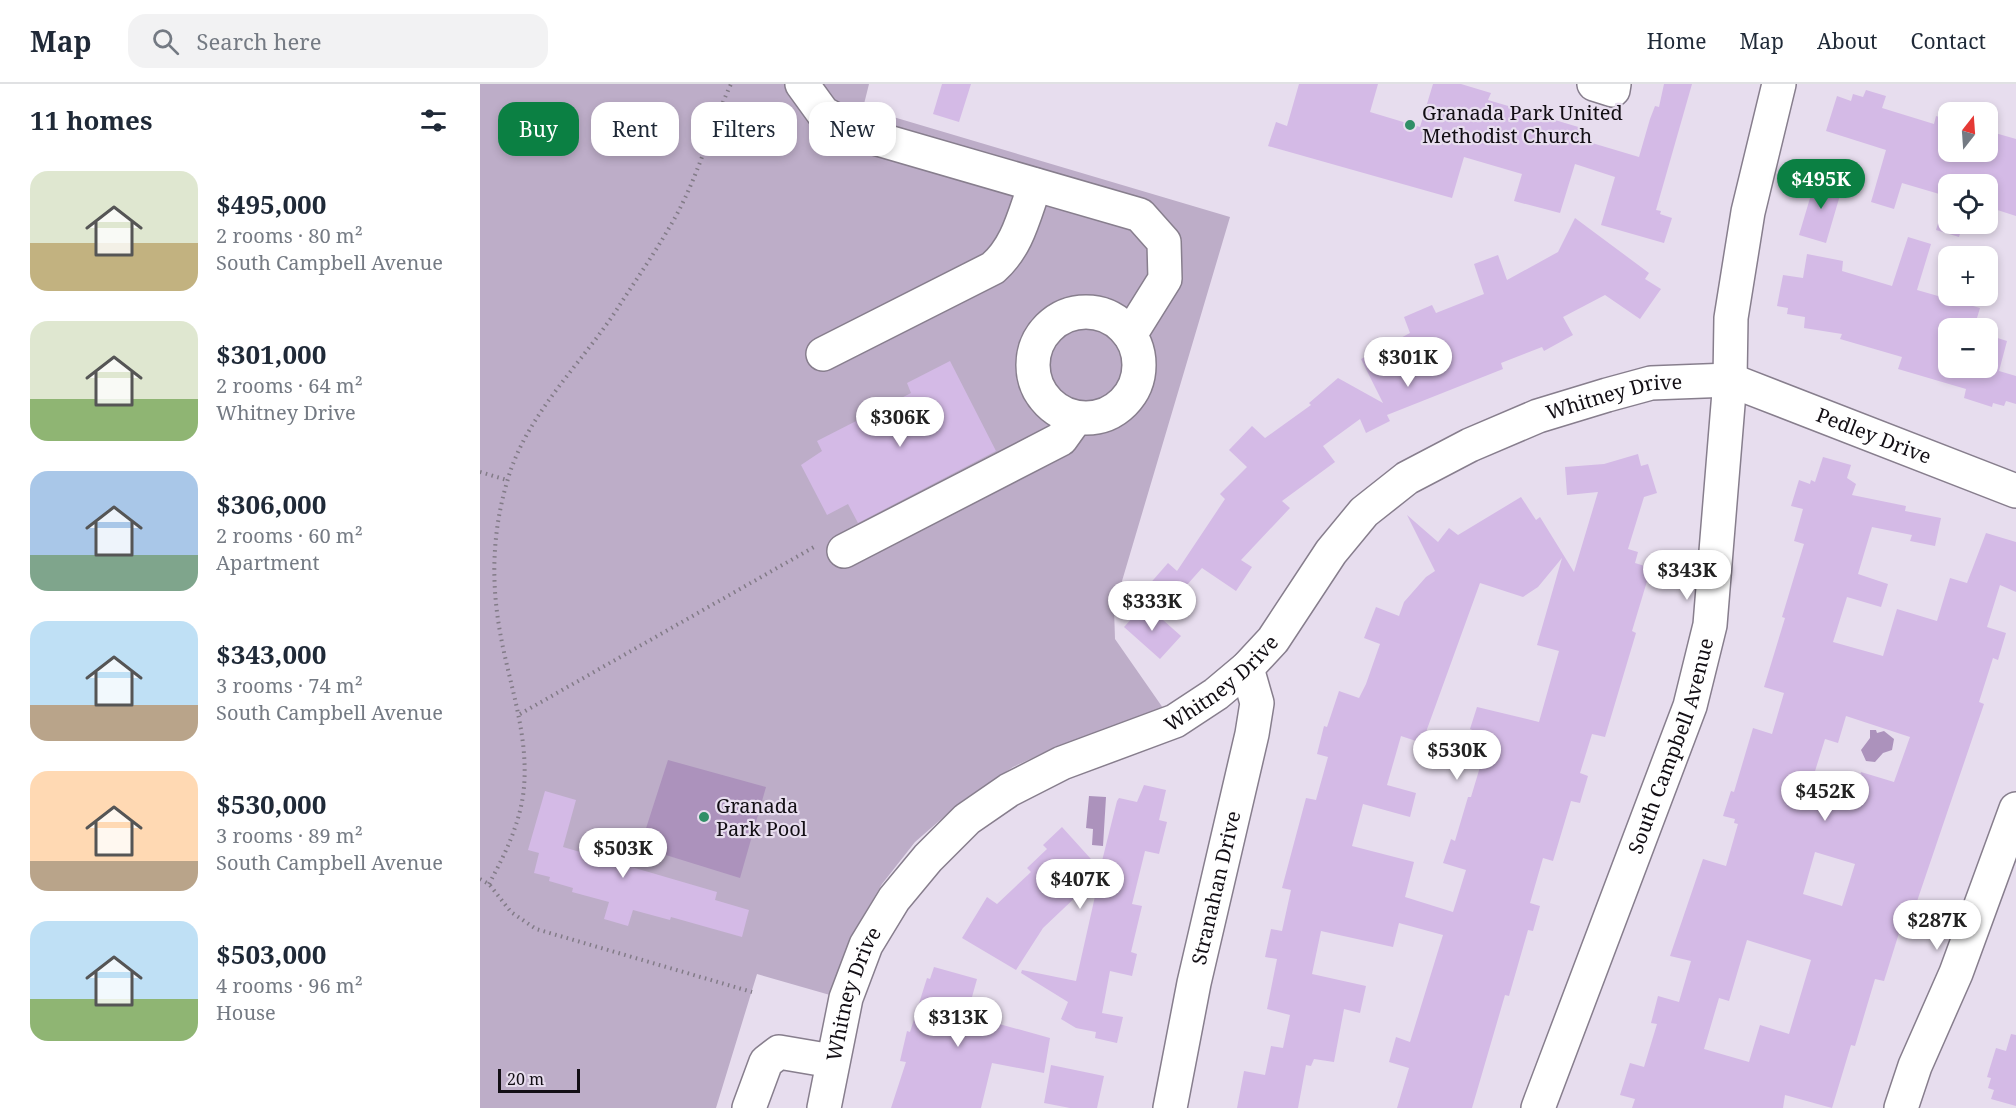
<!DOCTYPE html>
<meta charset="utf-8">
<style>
:root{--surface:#fff;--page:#f2f2f3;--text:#1f2937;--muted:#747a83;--line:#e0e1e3;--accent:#0b8043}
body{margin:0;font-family:"Noto Serif",serif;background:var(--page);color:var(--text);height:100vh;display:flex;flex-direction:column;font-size:22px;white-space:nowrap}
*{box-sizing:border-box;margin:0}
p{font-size:20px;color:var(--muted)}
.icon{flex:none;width:33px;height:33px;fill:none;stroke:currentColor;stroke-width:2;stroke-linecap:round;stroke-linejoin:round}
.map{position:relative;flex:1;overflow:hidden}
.panel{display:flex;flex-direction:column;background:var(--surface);width:480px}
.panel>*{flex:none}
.guide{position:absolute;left:18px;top:18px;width:570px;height:54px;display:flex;gap:12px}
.needle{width:39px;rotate:17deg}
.tools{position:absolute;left:1458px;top:18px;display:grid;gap:12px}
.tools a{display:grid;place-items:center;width:60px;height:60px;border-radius:12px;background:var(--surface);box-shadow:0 3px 9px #0003;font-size:30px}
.scale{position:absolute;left:18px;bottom:15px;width:82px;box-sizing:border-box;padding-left:6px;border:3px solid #120e14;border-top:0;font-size:16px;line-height:21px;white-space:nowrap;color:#120e14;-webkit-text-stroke:4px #e7ddee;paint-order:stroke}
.price{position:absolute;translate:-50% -51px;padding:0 14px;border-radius:21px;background:#fff;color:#222;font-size:20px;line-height:39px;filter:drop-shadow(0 2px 3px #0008)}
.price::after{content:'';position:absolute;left:50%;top:36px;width:18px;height:14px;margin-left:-9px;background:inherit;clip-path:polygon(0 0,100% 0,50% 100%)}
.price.current{background:var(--accent);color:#fff}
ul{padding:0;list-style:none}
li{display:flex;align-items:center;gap:18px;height:150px;padding:0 30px}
li span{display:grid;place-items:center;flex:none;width:168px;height:120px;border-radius:18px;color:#555}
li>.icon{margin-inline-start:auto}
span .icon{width:72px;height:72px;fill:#fffc;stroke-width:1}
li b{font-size:26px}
h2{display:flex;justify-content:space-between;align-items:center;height:72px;padding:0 30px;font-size:26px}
.tag{padding:0 21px;border-radius:18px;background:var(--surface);box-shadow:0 3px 9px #0003;font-size:21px;line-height:54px}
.tag.current{background:var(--accent);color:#fff}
header{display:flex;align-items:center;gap:36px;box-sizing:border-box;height:84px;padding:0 30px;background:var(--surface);border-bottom:2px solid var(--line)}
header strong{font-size:28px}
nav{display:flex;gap:33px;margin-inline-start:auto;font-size:21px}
.search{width:420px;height:54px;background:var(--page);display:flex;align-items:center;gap:15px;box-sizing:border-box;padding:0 21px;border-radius:18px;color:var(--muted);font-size:22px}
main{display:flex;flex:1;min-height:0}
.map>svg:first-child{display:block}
.green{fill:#bdadc8}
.water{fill:#ac92bc}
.building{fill:#d4bae6;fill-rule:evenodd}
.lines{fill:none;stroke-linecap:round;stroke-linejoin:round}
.minor-casing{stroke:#877e8d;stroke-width:36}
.path{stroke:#827b87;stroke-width:4;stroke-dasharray:1.5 4.5;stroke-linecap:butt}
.minor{stroke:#fff;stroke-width:33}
.poi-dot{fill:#308f67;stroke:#e7ddee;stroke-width:2}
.labels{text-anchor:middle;stroke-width:4.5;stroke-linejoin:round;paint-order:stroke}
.poi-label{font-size:20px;fill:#120e14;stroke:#e7ddee;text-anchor:start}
.street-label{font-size:20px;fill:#120e14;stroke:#e7ddee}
</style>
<header>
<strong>Map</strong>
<div class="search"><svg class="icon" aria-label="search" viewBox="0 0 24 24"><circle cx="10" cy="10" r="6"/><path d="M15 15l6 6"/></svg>Search here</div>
<nav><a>Home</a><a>Map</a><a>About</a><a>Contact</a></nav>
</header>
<main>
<section class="panel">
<h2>11 homes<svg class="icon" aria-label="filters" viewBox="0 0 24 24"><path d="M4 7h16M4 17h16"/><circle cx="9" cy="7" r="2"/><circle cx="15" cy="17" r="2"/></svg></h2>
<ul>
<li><span style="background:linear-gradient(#dfe7d0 60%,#c2b280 0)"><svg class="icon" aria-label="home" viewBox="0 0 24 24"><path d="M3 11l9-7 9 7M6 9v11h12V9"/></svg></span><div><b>$495,000</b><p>2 rooms · 80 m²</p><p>South Campbell Avenue</p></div></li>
<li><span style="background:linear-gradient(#dfe7d0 65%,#8fb573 0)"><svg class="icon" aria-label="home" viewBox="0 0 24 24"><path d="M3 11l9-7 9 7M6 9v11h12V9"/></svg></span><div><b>$301,000</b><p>2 rooms · 64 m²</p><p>Whitney Drive</p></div></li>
<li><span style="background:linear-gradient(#a9c7e8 70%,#7fa58c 0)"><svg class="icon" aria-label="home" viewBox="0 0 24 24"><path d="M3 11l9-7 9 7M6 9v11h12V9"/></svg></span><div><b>$306,000</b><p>2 rooms · 60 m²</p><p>Apartment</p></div></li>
<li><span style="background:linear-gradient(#bfe0f5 70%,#b9a48a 0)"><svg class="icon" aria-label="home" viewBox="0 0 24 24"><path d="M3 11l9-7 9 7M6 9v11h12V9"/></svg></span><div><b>$343,000</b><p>3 rooms · 74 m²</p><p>South Campbell Avenue</p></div></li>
<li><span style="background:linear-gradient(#ffd9b3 75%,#b9a48a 0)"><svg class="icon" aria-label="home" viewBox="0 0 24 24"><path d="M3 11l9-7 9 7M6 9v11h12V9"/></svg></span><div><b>$530,000</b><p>3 rooms · 89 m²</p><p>South Campbell Avenue</p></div></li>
<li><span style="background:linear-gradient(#bfe0f5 65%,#8fb573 0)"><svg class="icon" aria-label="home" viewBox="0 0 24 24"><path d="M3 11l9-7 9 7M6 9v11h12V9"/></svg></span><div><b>$503,000</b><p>4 rooms · 96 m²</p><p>House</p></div></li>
</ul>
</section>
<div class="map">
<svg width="1536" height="1024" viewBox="0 0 1536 1024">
<rect width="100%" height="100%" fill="#e7ddee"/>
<path class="green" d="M 0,0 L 389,0 L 383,24 L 750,133 L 634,524 L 635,555 L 683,624 L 578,662 L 533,683 L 482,717 L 435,758 L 402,800 L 372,851 L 350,911 L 277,890 L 236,1024 L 0,1024 Z"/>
<path class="water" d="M 1390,646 L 1396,646 L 1397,649 L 1404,647 L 1414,655 L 1412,666 L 1403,669 L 1395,678 L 1386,677 L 1381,666 L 1390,654 Z
M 188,676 L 286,703 L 260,794 L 160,763 Z
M 609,712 L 626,713 L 623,762 L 612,761 L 613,745 L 606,744 Z"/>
<path class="building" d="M 462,0 L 491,0 L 479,38 L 453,30 Z
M 819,0 L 898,0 L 890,28 L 940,43 L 953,0 L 981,0 L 1011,9 L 1008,16 L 1105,45 L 1102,56 L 1159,73 L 1170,35 L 1175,22 L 1179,23 L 1184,0 L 1212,0 L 1176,126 L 1181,127 L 1180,130 L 1192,134 L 1184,159 L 1121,141 L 1135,93 L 1095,80 L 1080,129 L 1034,117 L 1042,90 L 984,73 L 972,114 L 788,62 L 796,38 L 807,42 Z
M 1386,6 L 1406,12 L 1402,24 L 1454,40 L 1456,32 L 1468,36 L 1468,68 L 1508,68 L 1508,47 L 1536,55 L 1536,132 L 1508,123 L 1508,100 L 1468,100 L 1468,140 L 1483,140 L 1479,153 L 1456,146 L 1466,112 L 1422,99 L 1414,125 L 1391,118 L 1406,66 L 1346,47 L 1357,12 L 1371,17 L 1373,10 L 1383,13 Z
M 1336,94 L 1363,101 L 1346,159 L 1319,151 Z
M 1095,134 L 1169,189 L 1165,195 L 1181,205 L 1160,235 L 1125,211 L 1083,233 L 1093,251 L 1064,267 L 1062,263 L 1021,279 L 1023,285 L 907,331 L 910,337 L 886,349 L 880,335 L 843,362 L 855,378 L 802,417 L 810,424 L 761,476 L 772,483 L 756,507 L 722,484 L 681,530 L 660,511 L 688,479 L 697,487 L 745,415 L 740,410 L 767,383 L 749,366 L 772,342 L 785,354 L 831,321 L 829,319 L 858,294 L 903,319 L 881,275 L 930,249 L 924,233 L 952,221 L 956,229 L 1004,210 L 994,180 L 1018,171 L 1027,196 L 1078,168 Z
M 1428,153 L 1451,160 L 1437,206 L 1500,224 L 1494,244 L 1468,244 L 1468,284 L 1508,284 L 1508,251 L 1527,257 L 1519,287 L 1536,292 L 1536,320 L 1526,317 L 1524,322 L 1513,319 L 1512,323 L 1484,314 L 1486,305 L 1418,285 L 1422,273 L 1360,255 L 1362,250 L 1324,244 L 1325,233 L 1307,230 L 1308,224 L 1297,222 L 1303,191 L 1323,194 L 1327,170 L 1363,177 L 1362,187 L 1412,202 Z
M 470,277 L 516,367 L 378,439 L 368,420 L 347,431 L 321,381 L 342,367 L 337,357 L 431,309 L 427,299 Z
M 1158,370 L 1161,382 L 1168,380 L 1177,409 L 1164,413 L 1148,465 L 1158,468 L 1155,479 L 1171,484 L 1152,547 L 1156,549 L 1125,653 L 1112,650 L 1100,689 L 1108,692 L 1100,719 L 1091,717 L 1073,777 L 1063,774 L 1050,819 L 1060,822 L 1053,847 L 1048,846 L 1029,912 L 1025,911 L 992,1024 L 917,1024 L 929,984 L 909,978 L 916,953 L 930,958 L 963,851 L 919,839 L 913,863 L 841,847 L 832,890 L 886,902 L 880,929 L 864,925 L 854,978 L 834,975 L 831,982 L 826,981 L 818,1024 L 757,1024 L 764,987 L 785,991 L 791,962 L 803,964 L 810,931 L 787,925 L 797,875 L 785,873 L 791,845 L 802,847 L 811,806 L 802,804 L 826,714 L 836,716 L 848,673 L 837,670 L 844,642 L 847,643 L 859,607 L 879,614 L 886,600 L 900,560 L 884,554 L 896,523 L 919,532 L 924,518 L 946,493 L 955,487 L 927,431 L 958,458 L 969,444 L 978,451 L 1041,413 L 1056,436 L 1060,433 L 1094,488 L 1118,408 L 1087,411 L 1085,383 L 1124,380 ZM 1082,474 L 1057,561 L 1079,567 L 1059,638 L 997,623 L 990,645 L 1009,653 L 991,713 L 988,713 L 975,757 L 971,755 L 963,779 L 986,786 L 973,828 L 925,813 L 934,778 L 872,762 L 883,720 L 930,733 L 936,709 L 907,701 L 921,652 L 942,659 L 1000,499 L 1043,513 L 1058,503 Z
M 1343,373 L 1371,381 L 1367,394 L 1376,400 L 1372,411 L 1426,422 L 1425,427 L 1461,434 L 1455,462 L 1430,457 L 1432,451 L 1392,443 L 1378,490 L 1408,500 L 1401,523 L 1367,513 L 1353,558 L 1403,572 L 1417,525 L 1457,537 L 1470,494 L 1487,499 L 1506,449 L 1536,458 L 1536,508 L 1520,501 L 1507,543 L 1526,549 L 1518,576 L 1513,574 L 1499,618 L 1504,620 L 1431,835 L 1424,833 L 1404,897 L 1395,895 L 1375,962 L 1371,961 L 1352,1024 L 1305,1011 L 1303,1024 L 1152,1024 L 1155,1015 L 1140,1011 L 1150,979 L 1164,983 L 1177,940 L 1171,939 L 1178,912 L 1199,918 L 1211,877 L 1190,872 L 1223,775 L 1246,782 L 1258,740 L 1254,739 L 1255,735 L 1243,732 L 1251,707 L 1254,708 L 1273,644 L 1292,650 L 1304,609 L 1284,603 L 1305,534 L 1302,533 L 1324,460 L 1314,457 L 1323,425 L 1311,422 L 1319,396 L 1330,400 L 1331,396 L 1335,398 ZM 1366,632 L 1430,653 L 1414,698 L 1381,688 L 1374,713 L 1331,700 L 1345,655 L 1358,659 ZM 1335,768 L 1375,780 L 1362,822 L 1323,810 ZM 1267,856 L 1331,876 L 1309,950 L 1280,941 L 1269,978 L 1224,965 L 1239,914 L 1249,917 Z
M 665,520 L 701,552 L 680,575 L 644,543 Z
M 664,701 L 686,706 L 679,736 L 687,738 L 679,770 L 665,767 L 652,820 L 662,822 L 651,868 L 657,870 L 652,892 L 630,887 L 622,929 L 643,933 L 637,959 L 615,954 L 616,948 L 596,944 L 581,935 L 588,918 L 541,889 L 542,886 L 596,897 L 620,790 L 563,844 L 536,886 L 482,854 L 507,813 L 517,820 L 551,788 L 547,784 L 567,765 L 563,761 L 582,743 L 620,785 L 637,717 L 639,714 L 657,718 Z
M 65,707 L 96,716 L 83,763 L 237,808 L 235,816 L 269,826 L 262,853 L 191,833 L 190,836 L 153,826 L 148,842 L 124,835 L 129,818 L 92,808 L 93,804 L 69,797 L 70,793 L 54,789 L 59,769 L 48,766 Z
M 454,883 L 497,895 L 487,931 L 570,954 L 564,989 L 512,979 L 501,1024 L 411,1024 L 426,978 L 420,977 L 427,947 L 430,948 L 447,894 L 450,895 Z
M 1531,950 L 1536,951 L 1536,1022 L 1511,1015 L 1514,1006 L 1508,1004 L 1511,994 L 1507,993 L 1516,964 L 1526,967 Z
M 571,981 L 624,992 L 617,1024 L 590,1024 L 564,1019 Z"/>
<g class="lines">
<defs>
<g id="minor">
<path d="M 322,0 L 343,29 L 384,51 L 660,131 L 684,158 L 685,195 L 650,251"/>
<path d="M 1114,0 L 1133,6 L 1134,0"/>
<circle cx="606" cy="281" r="53"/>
<path d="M 343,270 L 513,184 C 538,162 544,131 555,101"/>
<path d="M 364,467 L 581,355 L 596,334"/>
<path d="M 269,1024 L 286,978 L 299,968 L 352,977"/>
<path id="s1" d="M 344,1024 L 366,914 L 386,861 L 414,815 L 448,774 L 487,735 L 529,706 L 582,679 L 695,637 L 736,610 L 767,584 L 793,556 L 851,468 L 884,428 L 927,394 L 990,361 L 1058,332 L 1127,311 L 1171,299 L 1250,296 L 1536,407"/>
<path id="s2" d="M 690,1024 L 714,899 L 772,650 L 777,619 L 767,584"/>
<path id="s3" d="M 1058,1024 L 1210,622 L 1230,541 L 1250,296 L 1251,234 L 1268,128 L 1299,0"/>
<path d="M 1421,1024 L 1435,982 L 1476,889 L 1536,725"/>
</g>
</defs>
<use href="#minor" class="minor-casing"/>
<path class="path" d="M 0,388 L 27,396
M 40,630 L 334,463
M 0,795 L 9,800 L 31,828 L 56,845 L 272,908
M 9,800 C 24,772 38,744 43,712 C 51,653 28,599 19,542 C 11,493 13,446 27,398 C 46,329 104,278 141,219 C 160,190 180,161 197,130 C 219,89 231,43 251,0"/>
<use href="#minor" class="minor"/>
</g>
<g class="poi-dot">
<circle cx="930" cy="41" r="6"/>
<circle cx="224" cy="733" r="6"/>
</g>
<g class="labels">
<g class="poi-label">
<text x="942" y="36">Granada Park United<tspan x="942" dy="23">Methodist Church</tspan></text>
<text x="236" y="729">Granada<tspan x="236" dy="23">Park Pool</tspan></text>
</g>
<g class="street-label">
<text dy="7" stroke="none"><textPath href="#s1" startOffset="1126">Whitney Drive</textPath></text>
<text dy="7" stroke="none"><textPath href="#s1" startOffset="1398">Pedley Drive</textPath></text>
<text dy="7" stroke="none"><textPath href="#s1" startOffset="622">Whitney Drive</textPath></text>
<text dy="7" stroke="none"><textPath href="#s3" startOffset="386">South Campbell Avenue</textPath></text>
<text dy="7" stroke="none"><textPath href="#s2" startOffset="225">Stranahan Drive</textPath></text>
<text dy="7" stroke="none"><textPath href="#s1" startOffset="118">Whitney Drive</textPath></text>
</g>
</g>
</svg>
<div class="tools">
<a><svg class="needle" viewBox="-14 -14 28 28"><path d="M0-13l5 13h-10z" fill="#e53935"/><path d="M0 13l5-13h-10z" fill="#747a83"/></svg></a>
<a><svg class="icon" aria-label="locate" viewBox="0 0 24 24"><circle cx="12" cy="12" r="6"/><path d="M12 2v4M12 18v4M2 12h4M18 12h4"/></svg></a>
<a>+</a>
<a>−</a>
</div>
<div class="scale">20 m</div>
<b class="price current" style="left:1341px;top:126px">$495K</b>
<b class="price" style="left:928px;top:304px">$301K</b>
<b class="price" style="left:420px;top:364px">$306K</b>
<b class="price" style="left:1207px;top:517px">$343K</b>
<b class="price" style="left:672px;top:548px">$333K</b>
<b class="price" style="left:977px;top:697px">$530K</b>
<b class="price" style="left:1345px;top:738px">$452K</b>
<b class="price" style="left:143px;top:795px">$503K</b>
<b class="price" style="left:600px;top:826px">$407K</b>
<b class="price" style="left:1457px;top:867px">$287K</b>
<b class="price" style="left:478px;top:964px">$313K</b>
<div class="guide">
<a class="tag current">Buy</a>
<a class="tag">Rent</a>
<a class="tag">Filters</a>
<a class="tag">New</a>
</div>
</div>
</main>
